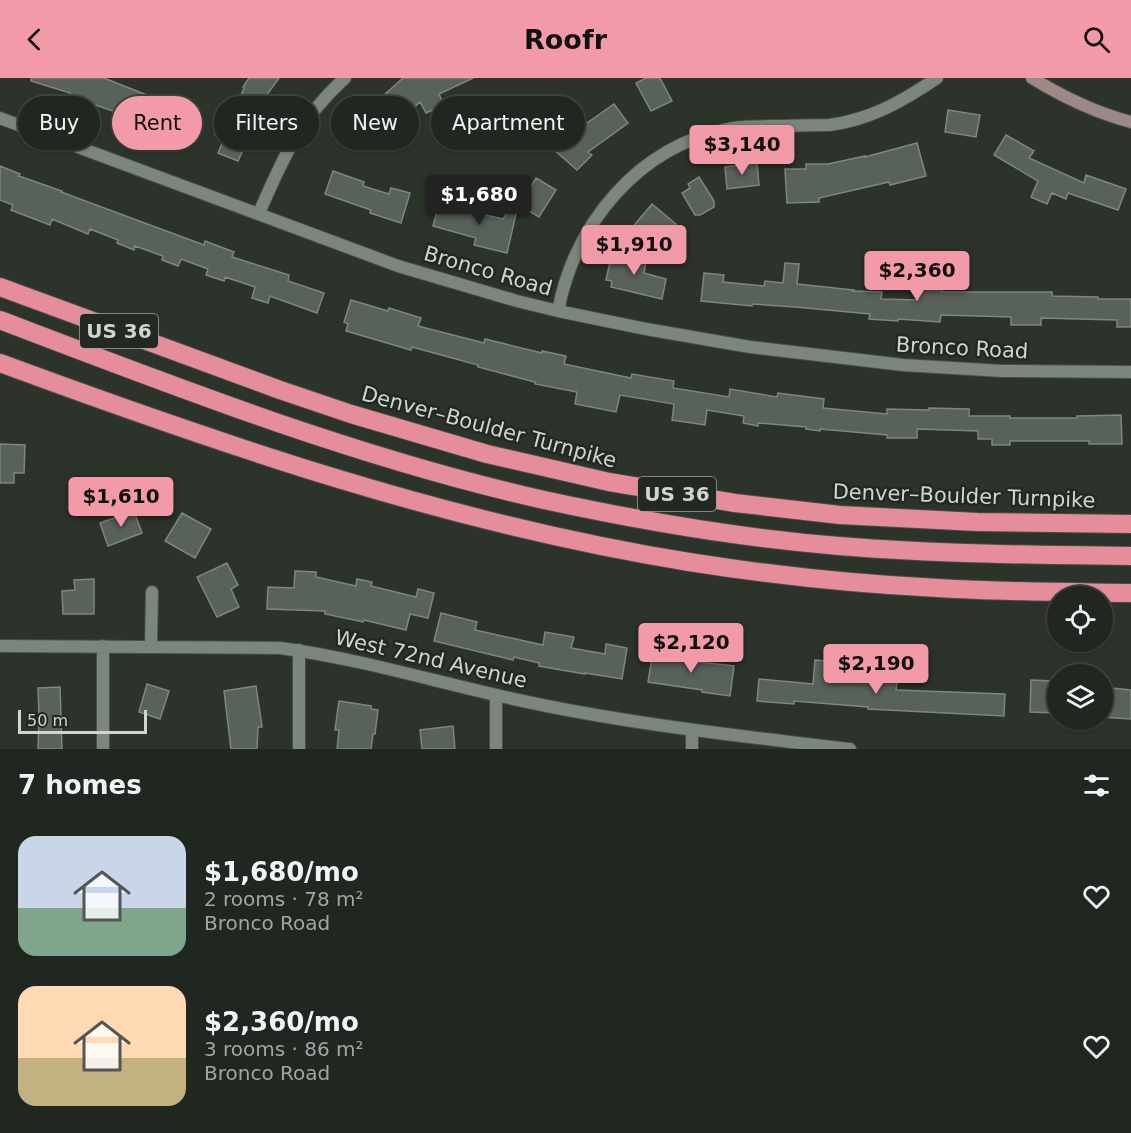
<!DOCTYPE html>
<meta charset="utf-8">
<style>
:root{--surface:#202620;--page:#282e29;--text:#f1f3f6;--muted:#a2a5a5;--line:#3d433e;--accent:#f39aa8}
body{margin:0;font-family:"DejaVu Sans",sans-serif;background:var(--page);color:var(--text);height:100vh;display:flex;flex-direction:column;font-size:22px;white-space:nowrap}
*{box-sizing:border-box;margin:0}
p{font-size:20px;color:var(--muted)}
.icon{flex:none;width:33px;height:33px;fill:none;stroke:currentColor;stroke-width:2;stroke-linecap:round;stroke-linejoin:round}
.map{position:relative;height:671px;overflow:hidden}
.sheet{display:flex;flex-direction:column;background:var(--surface);flex:1}
.sheet>*{flex:none}
.top-card{position:absolute;left:18px;top:18px;width:600px;height:54px;display:flex;gap:12px}
.fabs{position:absolute;left:1047px;top:508px;display:grid;gap:12px}
.fabs a{display:grid;place-items:center;width:66px;height:66px;border-radius:50%;background:var(--surface);box-shadow:0 2px 4px #0004,0 0 0 2px var(--line);font-size:30px}
.scale{position:absolute;left:18px;bottom:15px;width:129px;box-sizing:border-box;padding-left:6px;border:3px solid #d1d5d1;border-top:0;font-size:16px;line-height:21px;white-space:nowrap;color:#d1d5d1;-webkit-text-stroke:4px #212922;paint-order:stroke}
.price{position:absolute;translate:-50% -51px;padding:0 14px;border-radius:6px;background:var(--accent);color:#111;font-size:20px;line-height:39px;filter:drop-shadow(0 2px 3px #0008)}
.price::after{content:'';position:absolute;left:50%;top:36px;width:18px;height:14px;margin-left:-9px;background:inherit;clip-path:polygon(0 0,100% 0,50% 100%)}
.price.selected{background:#222;color:#fff}
ul{padding:0;list-style:none}
li{display:flex;align-items:center;gap:18px;height:150px;padding:0 18px}
li span{display:grid;place-items:center;flex:none;width:168px;height:120px;border-radius:18px;color:#555}
li>.icon{margin-inline-start:auto}
span .icon{width:72px;height:72px;fill:#fffc;stroke-width:1}
li b{font-size:26px}
h2{display:flex;justify-content:space-between;align-items:center;height:72px;padding:0 18px;font-size:26px}
.tag{padding:0 21px;border-radius:27px;background:var(--surface);box-shadow:0 2px 4px #0004,0 0 0 2px var(--line);font-size:21px;line-height:54px}
.tag.selected{background:var(--accent);color:#111}
header{display:flex;justify-content:space-between;align-items:center;height:78px;padding:0 18px;background:var(--accent);color:#111;font-size:27px;font-weight:800}
.map>svg:first-child{display:block}
.building{fill:#59625a;stroke:#7e877e;stroke-width:1.5}
.lines{fill:none;stroke-linecap:round;stroke-linejoin:round}
.street-casing{stroke:#484e49;stroke-width:14}
.secondary-casing{stroke:#484e49;stroke-width:14}
.highway-casing{stroke:#484e49;stroke-width:20}
.street{stroke:#7c867d;stroke-width:12}
.secondary{stroke:#9c8886;stroke-width:12}
.highway{stroke:#e58d9b;stroke-width:18}
.labels{text-anchor:middle;stroke-width:5;stroke-linejoin:round;paint-order:stroke}
.shield{fill:#212922;stroke:#9ca19c;stroke-width:1.5}
.shield-label{font-size:20px;font-weight:bold;fill:#d1d5d1}
.street-label{font-size:21px;fill:#d1d5d1;stroke:#212922}
</style>
<header><svg class="icon" aria-label="back" viewBox="0 0 24 24"><path d="M15 5l-7 7 7 7"/></svg>Roofr<svg class="icon" aria-label="search" viewBox="0 0 24 24"><circle cx="10" cy="10" r="6"/><path d="M15 15l6 6"/></svg></header>
<div class="map">
<svg width="1131" height="671" viewBox="0 0 1131 671">
<rect width="100%" height="100%" fill="#2b332b"/>
<path class="building" d="M 31,0 L 104,0 L 162,23 L 161,24 L 197,36 L 188,64 L 158,54 L 158,52 L 113,35 L 113,33 L 69,18 L 70,15 L 31,3 Z
M 249,0 L 279,0 L 256,32 L 260,33 L 238,83 L 218,75 L 224,61 L 215,57 L 221,44 L 228,47 L 244,10 L 243,9 Z
M 403,0 L 473,0 L 439,16 L 444,27 L 426,35 L 420,24 L 392,50 L 372,28 Z
M 646,0 L 660,0 L 672,23 L 651,33 L 636,5 Z
M 614,26 L 628,45 L 588,74 L 592,77 L 577,92 L 553,71 L 568,55 L 570,57 Z
M 948,32 L 980,37 L 976,59 L 945,54 Z
M 1006,57 L 1034,73 L 1029,80 L 1084,105 L 1086,97 L 1126,111 L 1118,132 L 1068,115 L 1066,121 L 1052,115 L 1047,126 L 1031,119 L 1038,103 L 994,77 Z
M 917,65 L 926,98 L 890,107 L 889,104 L 819,120 L 819,124 L 787,125 L 785,91 L 806,91 L 806,86 L 828,86 L 865,78 L 865,79 Z
M 757,85 L 759,107 L 727,111 L 725,89 Z
M 0,88 L 20,96 L 19,98 L 62,113 L 61,114 L 204,167 L 205,163 L 234,174 L 232,179 L 289,197 L 288,203 L 324,215 L 317,235 L 270,218 L 268,225 L 252,220 L 255,209 L 225,199 L 224,203 L 206,197 L 208,191 L 181,181 L 178,188 L 162,182 L 163,178 L 135,168 L 134,172 L 117,165 L 118,162 L 90,151 L 88,156 L 52,141 L 50,147 L 11,132 L 13,127 L 0,122 Z
M 333,93 L 364,104 L 363,108 L 389,116 L 391,110 L 410,115 L 401,145 L 370,135 L 371,132 L 325,116 Z
M 699,99 L 714,123 L 714,129 L 700,137 L 695,137 L 682,115 L 690,110 L 688,106 Z
M 536,100 L 556,112 L 539,139 L 519,127 Z
M 518,118 L 520,119 L 507,175 L 474,167 L 476,160 L 433,148 L 439,126 L 481,138 L 482,136 L 503,141 Z
M 652,126 L 676,146 L 654,171 L 631,151 Z
M 619,173 L 647,179 L 644,195 L 666,201 L 662,221 L 611,209 L 612,203 L 606,202 L 611,179 L 617,181 Z
M 785,185 L 799,186 L 797,206 L 854,212 L 853,213 L 882,214 L 881,221 L 918,222 L 919,210 L 942,211 L 942,214 L 1052,214 L 1052,218 L 1098,219 L 1098,221 L 1131,221 L 1131,249 L 1117,249 L 1117,242 L 1041,240 L 1041,247 L 1011,247 L 1011,239 L 941,237 L 940,244 L 898,241 L 898,243 L 869,241 L 870,236 L 795,229 L 752,226 L 752,228 L 701,223 L 704,195 L 724,197 L 723,204 L 764,208 L 765,203 L 783,205 Z
M 351,222 L 388,233 L 389,230 L 421,240 L 418,248 L 484,265 L 485,261 L 542,275 L 542,273 L 566,278 L 564,286 L 631,300 L 632,296 L 674,303 L 673,310 L 729,319 L 730,311 L 777,319 L 778,315 L 824,321 L 823,330 L 887,336 L 887,331 L 929,332 L 929,330 L 969,331 L 969,338 L 1010,338 L 1010,340 L 1077,340 L 1077,338 L 1121,337 L 1122,366 L 1089,366 L 1089,363 L 1010,363 L 1010,367 L 992,367 L 992,361 L 978,361 L 978,353 L 917,351 L 917,360 L 887,360 L 887,357 L 820,351 L 820,353 L 806,351 L 806,349 L 758,345 L 758,348 L 743,345 L 744,338 L 707,332 L 705,347 L 672,342 L 674,326 L 620,317 L 616,334 L 575,326 L 577,314 L 535,306 L 535,304 L 478,289 L 478,287 L 412,269 L 411,272 L 346,253 L 348,246 L 344,244 Z
M 0,366 L 25,367 L 24,395 L 14,395 L 14,405 L 0,405 Z
M 134,433 L 142,455 L 108,468 L 100,445 Z
M 182,435 L 211,451 L 195,480 L 165,463 Z
M 227,485 L 238,507 L 231,511 L 239,529 L 217,539 L 197,499 Z
M 295,493 L 316,494 L 316,499 L 356,508 L 357,501 L 372,504 L 371,508 L 416,519 L 418,511 L 434,515 L 428,540 L 410,536 L 406,552 L 364,542 L 363,544 L 325,536 L 325,533 L 267,531 L 268,509 L 294,510 Z
M 94,501 L 94,536 L 63,536 L 62,513 L 75,512 L 74,502 Z
M 441,535 L 477,544 L 475,552 L 543,567 L 545,554 L 574,559 L 571,570 L 605,576 L 606,566 L 627,570 L 622,601 L 585,595 L 585,596 L 539,588 L 539,585 L 514,579 L 513,582 L 434,563 Z
M 653,573 L 684,578 L 683,582 L 734,588 L 730,618 L 702,614 L 702,612 L 648,604 Z
M 815,582 L 837,584 L 837,596 L 854,598 L 854,603 L 897,604 L 896,612 L 1005,616 L 1004,638 L 868,631 L 868,629 L 794,623 L 794,626 L 757,623 L 759,601 L 813,606 Z
M 1031,602 L 1053,603 L 1052,610 L 1058,611 L 1058,635 L 1030,634 Z
M 147,606 L 169,613 L 160,641 L 139,634 Z
M 256,608 L 262,649 L 258,649 L 257,671 L 231,671 L 224,613 Z
M 60,609 L 62,671 L 38,671 L 39,638 L 38,610 Z
M 1102,609 L 1131,612 L 1131,641 L 1102,639 Z
M 339,623 L 371,628 L 371,631 L 378,632 L 375,656 L 373,656 L 371,671 L 337,671 L 339,652 L 335,652 Z
M 453,648 L 455,671 L 422,671 L 420,652 Z"/>
<g class="lines">
<defs>
<path id="street" d="M 0,40 L 398,188 L 517,223 L 558,233 L 646,251 L 750,269 L 903,287 L 1002,293 L 1131,294
M 259,135 C 282,82 300,40 345,0
M 558,233 C 575,145 638,69 728,51 C 742,48 756,49 769,48 C 789,48 809,47 829,47 C 870,42 903,23 937,0
M 0,568 L 280,570 C 370,582 458,611 547,628 C 647,648 749,659 850,671
M 151,568 L 152,514
M 299,572 L 299,671
M 103,671 L 103,568
M 496,671 L 496,617
M 692,671 L 692,653"/>
<path id="secondary" d="M 1032,0 C 1063,19 1096,35 1131,44"/>
<path id="highway" d="M 0,209 L 280,312 L 351,336 L 487,376 L 609,404 L 735,425 L 840,437 L 977,444 L 1131,446
M 0,242 C 178,310 358,380 544,422 C 641,443 740,460 839,468 C 936,476 1034,477 1131,478
M 0,285 C 225,368 452,446 689,484 C 771,497 855,506 938,510 C 1003,514 1067,514 1131,515"/>
</defs>
<use href="#street" class="street-casing"/>
<use href="#secondary" class="secondary-casing"/>
<use href="#highway" class="highway-casing"/>
<use href="#street" class="street"/>
<use href="#secondary" class="secondary"/>
<use href="#highway" class="highway"/>
</g>
<g class="labels">
<g class="shield">
<rect x="80" y="236" width="78" height="34" rx="4.5"/>
<rect x="638" y="399" width="78" height="34" rx="4.5"/>
</g>
<g class="shield-label">
<text x="119" y="260">US 36</text>
<text x="677" y="423">US 36</text>
</g>
<g class="street-label">
<text transform="translate(488 193) rotate(16)" y="7">Bronco Road</text>
<text transform="translate(962 270) rotate(3)" y="7">Bronco Road</text>
<text transform="translate(489 349) rotate(15)" y="7">Denver–Boulder Turnpike</text>
<text transform="translate(964 418) rotate(2)" y="7">Denver–Boulder Turnpike</text>
<text transform="translate(431 581) rotate(13)" y="7">West 72nd Avenue</text>
</g>
</g>
</svg>
<div class="fabs">
<a><svg class="icon" aria-label="locate" viewBox="0 0 24 24"><circle cx="12" cy="12" r="6"/><path d="M12 2v4M12 18v4M2 12h4M18 12h4"/></svg></a>
<a><svg class="icon" aria-label="layers" viewBox="0 0 24 24"><path d="M12 4l9 5-9 5-9-5zM3 14l9 5 9-5"/></svg></a>
</div>
<div class="scale">50 m</div>
<b class="price" style="left:742px;top:98px">$3,140</b>
<b class="price selected" style="left:479px;top:148px">$1,680</b>
<b class="price" style="left:634px;top:198px">$1,910</b>
<b class="price" style="left:917px;top:224px">$2,360</b>
<b class="price" style="left:121px;top:450px">$1,610</b>
<b class="price" style="left:691px;top:596px">$2,120</b>
<b class="price" style="left:876px;top:617px">$2,190</b>
<div class="top-card">
<a class="tag">Buy</a>
<a class="tag selected">Rent</a>
<a class="tag">Filters</a>
<a class="tag">New</a>
<a class="tag">Apartment</a>
</div>
</div>
<section class="sheet">
<h2>7 homes<svg class="icon" aria-label="filters" viewBox="0 0 24 24"><path d="M4 7h16M4 17h16"/><circle cx="9" cy="7" r="2"/><circle cx="15" cy="17" r="2"/></svg></h2>
<ul>
<li><span style="background:linear-gradient(#c9d6e8 60%,#7fa58c 0)"><svg class="icon" aria-label="home" viewBox="0 0 24 24"><path d="M3 11l9-7 9 7M6 9v11h12V9"/></svg></span><div><b>$1,680/mo</b><p>2 rooms · 78 m²</p><p>Bronco Road</p></div><svg class="icon" aria-label="heart" viewBox="0 0 24 24"><path d="M12 20l-8-8c-3-5 5-10 8-4 3-6 11-1 8 4z"/></svg></li>
<li><span style="background:linear-gradient(#ffd9b3 60%,#c2b280 0)"><svg class="icon" aria-label="home" viewBox="0 0 24 24"><path d="M3 11l9-7 9 7M6 9v11h12V9"/></svg></span><div><b>$2,360/mo</b><p>3 rooms · 86 m²</p><p>Bronco Road</p></div><svg class="icon" aria-label="heart" viewBox="0 0 24 24"><path d="M12 20l-8-8c-3-5 5-10 8-4 3-6 11-1 8 4z"/></svg></li>
</ul>
</section>
